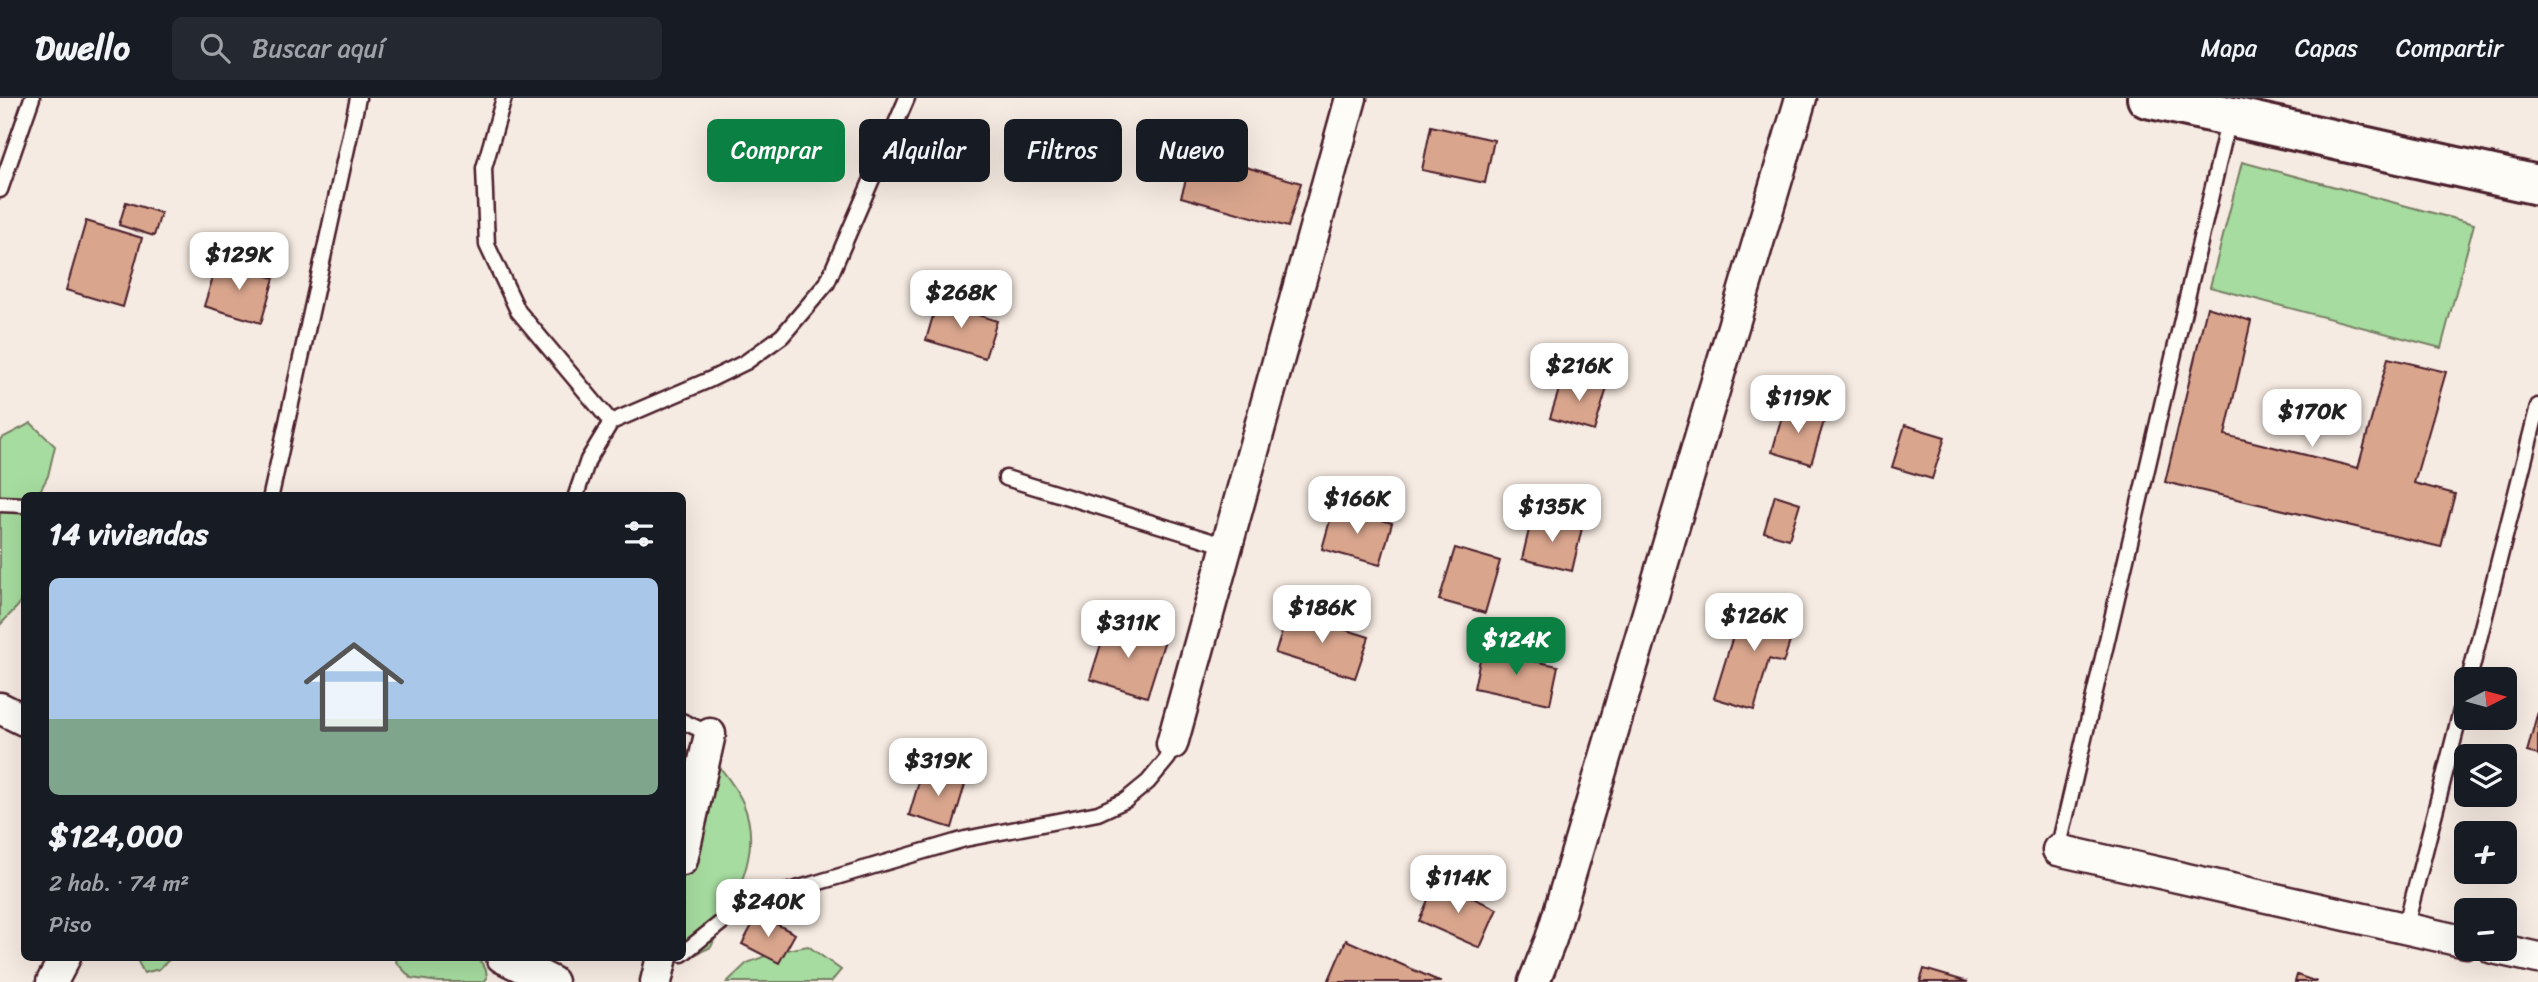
<!DOCTYPE html>
<html lang="es">
<meta charset="utf-8">
<style>
:root{--surface:#171b24;--page:#242831;--text:#f1f3f6;--muted:#9ea1a6;--line:#363941;--accent:#0b8043}
body{margin:0;font-family:Sriracha,sans-serif;background:var(--page);color:var(--text);height:100vh;display:flex;flex-direction:column;font-size:26px;white-space:nowrap}
*{box-sizing:border-box;margin:0}
p{font-size:23px;color:var(--muted)}
.icon{flex:none;width:38px;height:38px;fill:none;stroke:currentColor;stroke-width:2;stroke-linecap:round;stroke-linejoin:round}
.map{position:relative;flex:1;overflow:hidden}
.drawer{position:absolute;left:21px;top:394px;width:665px;height:469px;display:flex;flex-direction:column;background:var(--surface);border-radius:10px;box-shadow:0 7px 28px #0002}
.drawer>*{flex:none}
.guide{position:absolute;left:707px;top:21px;width:665px;height:63px;display:flex;gap:14px}
.needle{width:46px;rotate:84deg}
.controls{position:absolute;left:2454px;top:569px;display:grid;gap:14px}
.controls a{display:grid;place-items:center;width:63px;height:63px;border-radius:10px;background:var(--surface);box-shadow:0 7px 28px #0002;font-size:35px}
.price{position:absolute;translate:-50% -60px;padding:0 16px;border-radius:14px;background:#fff;color:#222;font-size:23px;line-height:46px;filter:drop-shadow(0 2px 4px #0008)}
.price::after{content:'';position:absolute;left:50%;top:42px;width:21px;height:16px;margin-left:-10px;background:inherit;clip-path:polygon(0 0,100% 0,50% 100%)}
.price.selected{background:var(--accent);color:#fff}
ul{padding:0;list-style:none}
li{display:grid;align-content:center;gap:14px;height:371px;padding:0 28px}
li+li{border-top:2px solid var(--line)}
li span{display:grid;place-items:center;height:217px;border-radius:10px;color:#555}
li>.icon{margin-inline-start:auto}
span .icon{width:126px;height:126px;fill:#fffc;stroke-width:1}
li b{font-size:30px}
h2{display:flex;justify-content:space-between;align-items:center;height:84px;padding:0 28px;font-size:30px}
.pill{padding:0 24px;border-radius:10px;background:var(--surface);box-shadow:0 7px 28px #0002;font-size:24px;line-height:63px}
.pill.selected{background:var(--accent);color:#fff}
header{display:flex;align-items:center;gap:42px;box-sizing:border-box;height:98px;padding:0 35px;background:var(--surface);border-bottom:2px solid var(--line)}
header strong{font-size:33px}
nav{display:flex;gap:38px;margin-inline-start:auto;font-size:24px}
.search{width:490px;height:63px;background:var(--page);display:flex;align-items:center;gap:18px;box-sizing:border-box;padding:0 24px;border-radius:10px;color:var(--muted);font-size:26px}
.map>svg:first-child{display:block}
.green{fill:#a6dc9f;stroke:#787e65;stroke-width:2}
.building{fill:#d9a58d;stroke:#4a1f2b;stroke-width:2}
.lines{fill:none;stroke-linecap:round;stroke-linejoin:round}
.lane-casing{stroke:#4a1f2b;stroke-width:19}
.street-casing{stroke:#4a1f2b;stroke-width:35}
.secondary-casing{stroke:#4a1f2b;stroke-width:44}
.lane{stroke:#fdfcf7;stroke-width:14}
.street{stroke:#fdfcf7;stroke-width:30}
.secondary{stroke:#fdfcf7;stroke-width:38}
</style>
<header>
<strong>Dwello</strong>
<div class="search"><svg class="icon" aria-label="search" viewBox="0 0 24 24"><circle cx="10" cy="10" r="6"/><path d="M15 15l6 6"/></svg>Buscar aquí</div>
<nav><a>Mapa</a><a>Capas</a><a>Compartir</a></nav>
</header>
<div class="map">
<svg width="2538" height="884" viewBox="0 0 2538 884">
<rect width="100%" height="100%" fill="#f6ebe2"/>
<filter id="ink" filterUnits="userSpaceOnUse"><feTurbulence type="fractalNoise" baseFrequency=".0143" numOctaves="2"/><feDisplacementMap in="SourceGraphic" scale="14" xChannelSelector="R" yChannelSelector="G"/><feConvolveMatrix kernelMatrix="1 2 1 2 8 2 1 2 1" color-interpolation-filters="sRGB"/></filter>
<g filter="url(#ink)">
<path class="green" d="M 2242,64 L 2474,126 L 2441,250 L 2210,189 Z
M 31,325 L 55,348 L 48,378 L 38,397 L 24,397 L 24,494 L 18,508 L 0,527 L 0,341 Z
M 706,651 C 718,668 735,686 743,705 C 765,756 732,803 711,849 L 682,863 L 683,657 Z
M 808,848 L 841,872 L 831,884 L 727,884 L 747,865 L 776,854 Z
M 138,859 L 172,859 L 159,871 L 144,875 L 137,862 Z
M 397,859 L 478,859 L 486,872 L 487,880 L 484,884 L 439,884 L 411,880 L 396,864 Z"/>
<path class="building" d="M 1431,28 L 1494,42 L 1485,85 L 1422,72 Z
M 1194,54 L 1301,85 L 1288,129 L 1181,99 Z
M 126,104 L 161,115 L 154,138 L 119,127 Z
M 86,123 L 142,140 L 123,209 L 66,192 Z
M 218,163 L 274,180 L 261,225 L 204,208 Z
M 937,204 L 997,223 L 985,260 L 926,242 Z
M 2207,209 L 2251,223 L 2225,337 L 2358,370 L 2388,260 L 2446,274 L 2414,385 L 2455,396 L 2441,449 L 2165,384 Z
M 1564,276 L 1607,290 L 1594,333 L 1550,320 Z
M 1785,308 L 1825,320 L 1811,366 L 1772,354 Z
M 1905,327 L 1945,339 L 1932,381 L 1892,369 Z
M 1775,397 L 1800,405 L 1789,441 L 1764,434 Z
M 1334,408 L 1392,425 L 1380,467 L 1322,451 Z
M 1532,419 L 1582,430 L 1572,473 L 1522,461 Z
M 1455,450 L 1500,463 L 1485,515 L 1439,502 Z
M 1744,502 L 1798,519 L 1783,565 L 1769,561 L 1754,612 L 1714,600 Z
M 1289,514 L 1369,539 L 1355,580 L 1275,555 Z
M 1108,524 L 1165,542 L 1147,599 L 1090,581 Z
M 1482,552 L 1558,568 L 1550,606 L 1474,590 Z
M 2538,613 L 2538,657 L 2527,654 Z
M 923,670 L 966,683 L 952,730 L 909,717 Z
M 1436,783 L 1497,811 L 1480,850 L 1419,823 Z
M 758,816 L 795,836 L 779,865 L 742,846 Z
M 1346,842 L 1441,884 L 1328,884 Z
M 1924,871 L 1968,884 L 1920,884 Z
M 2297,877 L 2317,884 L 2295,884 Z"/>
<g class="lines">
<defs>
<path id="lane" d="M 504,0 L 484,70 L 487,147 L 518,213 L 611,324
M 0,92 L 32,0
M 1006,380 L 1227,448
M 271,397 L 358,0
M 576,397 L 588,362 L 611,324 L 709,282 L 746,264 L 782,238 L 827,185 L 907,0
M 0,406 L 24,407
M 2469,581 L 2538,308
M 682,623 L 710,636
M 2058,752 L 2229,20
M 2405,831 L 2466,593
M 682,856 L 727,820 L 779,796 L 965,741 L 1098,715 L 1126,702 L 1148,684 L 1168,660 L 1172,646"/>
<path id="street" d="M 0,610 L 24,622
M 1172,646 L 1351,0
M 2058,752 L 2466,844
M 682,762 L 710,636
M 2493,850 L 2538,860
M 502,859 L 552,884
M 52,884 L 65,859
M 656,884 L 662,859
M 1534,884 L 1551,841 L 1801,0"/>
<path id="secondary" d="M 2147,0 L 2538,87"/>
</defs>
<use href="#lane" class="lane-casing"/>
<use href="#street" class="street-casing"/>
<use href="#secondary" class="secondary-casing"/>
<use href="#lane" class="lane"/>
<use href="#street" class="street"/>
<use href="#secondary" class="secondary"/>
</g>
</g>
</svg>
<div class="controls">
<a><svg class="needle" viewBox="-14 -14 28 28"><path d="M0-13l5 13h-10z" fill="#e53935"/><path d="M0 13l5-13h-10z" fill="#9ea1a6"/></svg></a>
<a><svg class="icon" aria-label="layers" viewBox="0 0 24 24"><path d="M12 4l9 5-9 5-9-5zM3 14l9 5 9-5"/></svg></a>
<a>+</a>
<a>−</a>
</div>
<b class="price" style="left:239px;top:194px">$129K</b>
<b class="price" style="left:961px;top:232px">$268K</b>
<b class="price" style="left:1579px;top:305px">$216K</b>
<b class="price" style="left:1798px;top:337px">$119K</b>
<b class="price" style="left:2312px;top:351px">$170K</b>
<b class="price" style="left:1357px;top:438px">$166K</b>
<b class="price" style="left:1552px;top:446px">$135K</b>
<b class="price" style="left:1322px;top:547px">$186K</b>
<b class="price" style="left:1754px;top:555px">$126K</b>
<b class="price" style="left:1128px;top:562px">$311K</b>
<b class="price selected" style="left:1516px;top:579px">$124K</b>
<b class="price" style="left:938px;top:700px">$319K</b>
<b class="price" style="left:1458px;top:817px">$114K</b>
<b class="price" style="left:768px;top:841px">$240K</b>
<div class="guide">
<a class="pill selected">Comprar</a>
<a class="pill">Alquilar</a>
<a class="pill">Filtros</a>
<a class="pill">Nuevo</a>
</div>
<section class="drawer">
<h2>14 viviendas<svg class="icon" aria-label="filters" viewBox="0 0 24 24"><path d="M4 7h16M4 17h16"/><circle cx="9" cy="7" r="2"/><circle cx="15" cy="17" r="2"/></svg></h2>
<ul>
<li><span style="background:linear-gradient(#a9c7e8 65%,#7fa58c 0)"><svg class="icon" aria-label="home" viewBox="0 0 24 24"><path d="M3 11l9-7 9 7M6 9v11h12V9"/></svg></span><div><b>$124,000</b><p>2 hab. · 74 m²</p><p>Piso</p></div></li>
</ul>
</section>
</div>
